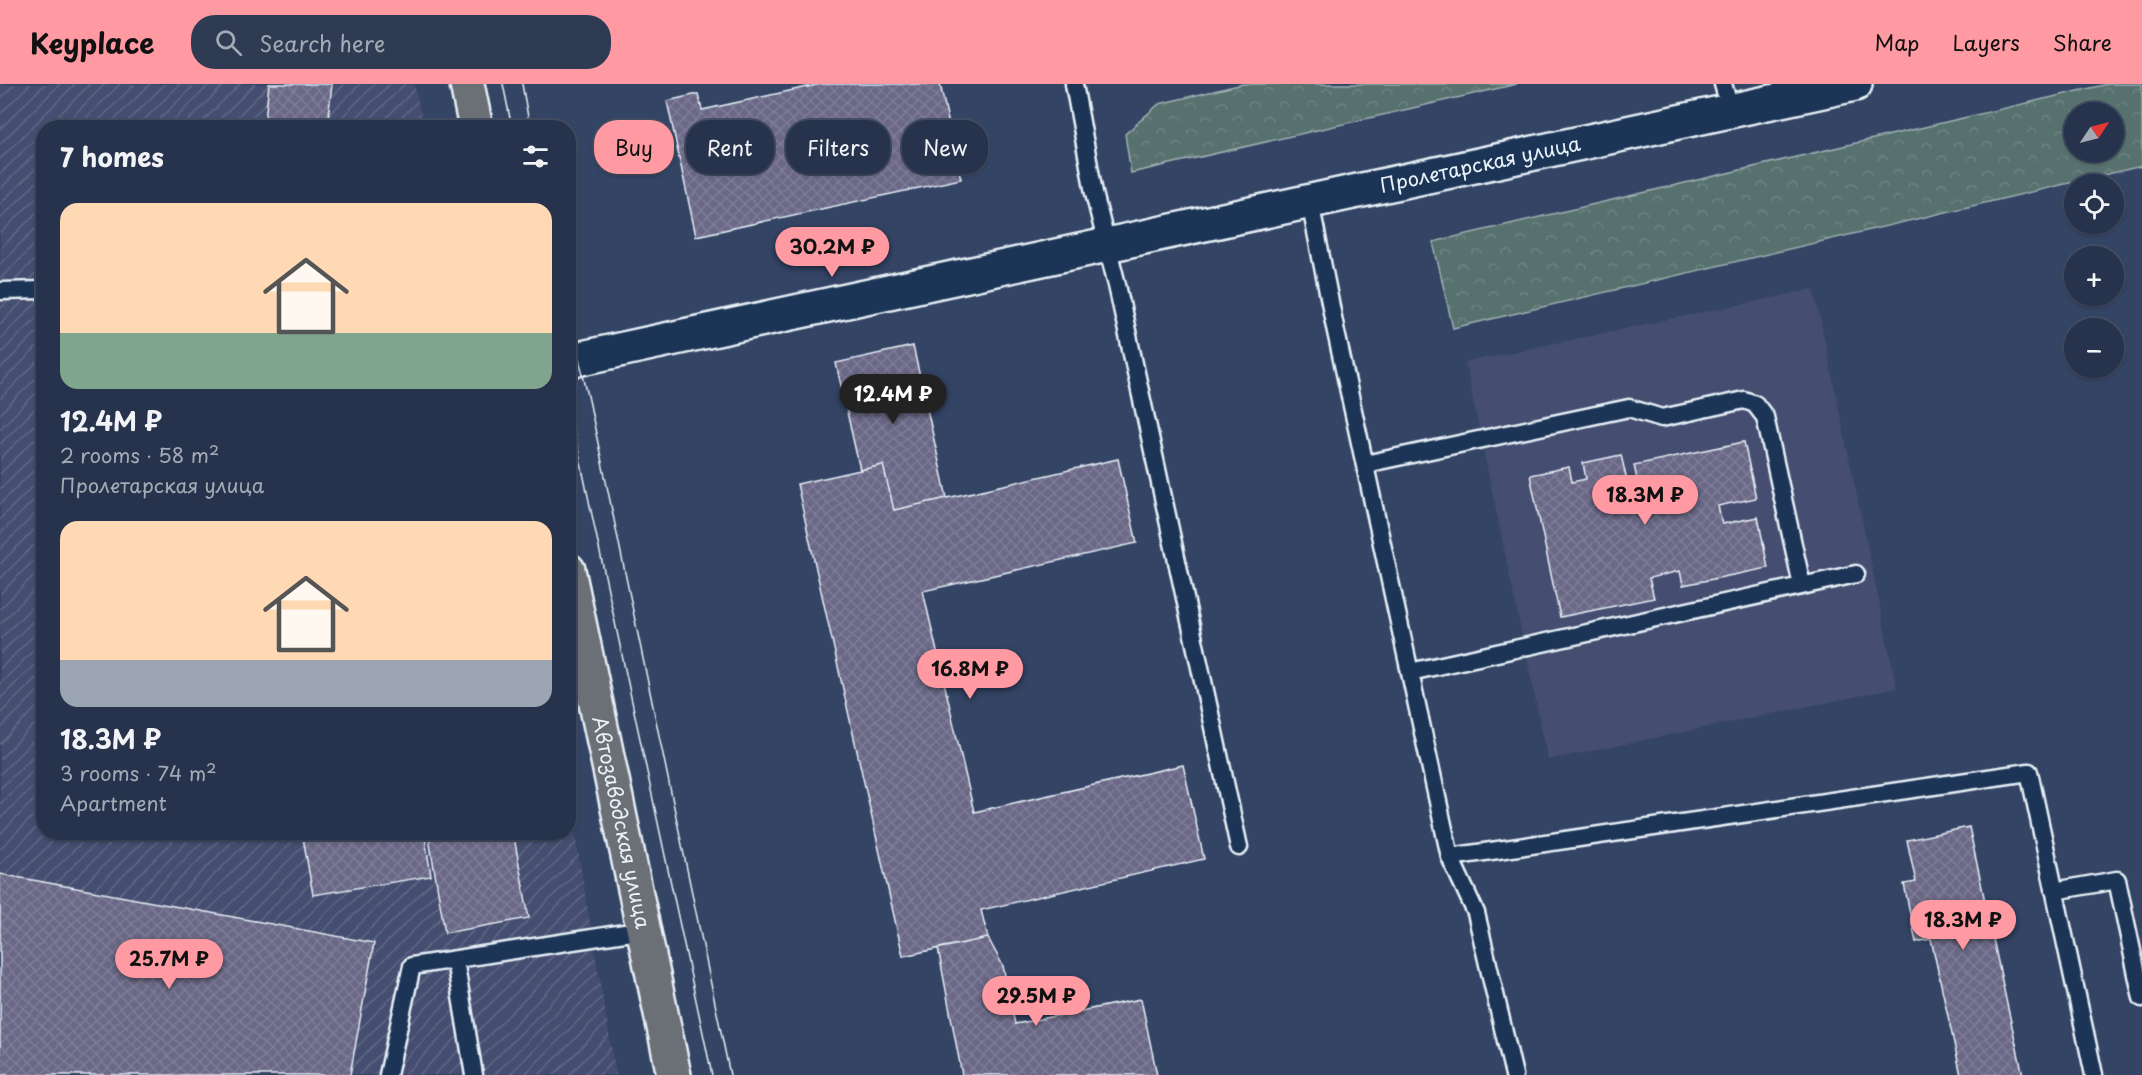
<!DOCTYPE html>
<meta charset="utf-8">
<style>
:root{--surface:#27334c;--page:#2f3b53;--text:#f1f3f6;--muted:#a4aab5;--line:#434e64;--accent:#ff9aa2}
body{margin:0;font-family:"Playpen Sans",sans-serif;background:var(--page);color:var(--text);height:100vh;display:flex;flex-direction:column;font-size:22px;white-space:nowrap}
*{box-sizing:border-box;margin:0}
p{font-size:20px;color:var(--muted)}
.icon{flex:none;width:33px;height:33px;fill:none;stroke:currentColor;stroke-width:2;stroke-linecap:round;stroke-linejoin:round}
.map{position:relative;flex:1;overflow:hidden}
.sheet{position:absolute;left:36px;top:36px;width:540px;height:720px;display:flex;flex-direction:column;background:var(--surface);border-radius:24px;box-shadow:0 2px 4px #0004,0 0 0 2px var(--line)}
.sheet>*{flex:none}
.hud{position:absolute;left:594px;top:36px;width:570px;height:54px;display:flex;gap:12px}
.needle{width:39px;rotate:55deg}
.fabs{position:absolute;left:2064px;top:18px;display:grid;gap:12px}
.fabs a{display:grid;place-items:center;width:60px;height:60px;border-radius:50%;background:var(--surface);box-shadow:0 2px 4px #0004,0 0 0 2px var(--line);font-size:30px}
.price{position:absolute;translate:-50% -51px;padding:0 14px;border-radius:21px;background:var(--accent);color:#111;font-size:20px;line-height:39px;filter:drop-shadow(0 2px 3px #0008)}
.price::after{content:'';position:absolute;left:50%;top:36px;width:18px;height:14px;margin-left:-9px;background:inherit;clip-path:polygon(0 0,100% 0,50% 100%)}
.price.current{background:#222;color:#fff}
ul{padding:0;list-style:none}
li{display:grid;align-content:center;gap:12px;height:318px;padding:0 24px}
li span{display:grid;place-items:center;height:186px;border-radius:18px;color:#555}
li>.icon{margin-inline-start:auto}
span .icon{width:108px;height:108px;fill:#fffc;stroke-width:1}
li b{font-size:26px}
h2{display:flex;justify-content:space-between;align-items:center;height:72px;padding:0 24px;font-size:26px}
.chip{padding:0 21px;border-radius:24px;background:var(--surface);box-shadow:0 2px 4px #0004,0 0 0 2px var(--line);font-size:21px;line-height:54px}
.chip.current{background:var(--accent);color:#111}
header{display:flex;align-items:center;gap:36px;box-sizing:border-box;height:84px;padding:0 30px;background:var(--accent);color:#111}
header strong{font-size:28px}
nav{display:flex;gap:33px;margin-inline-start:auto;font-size:21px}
.search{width:420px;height:54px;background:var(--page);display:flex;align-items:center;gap:15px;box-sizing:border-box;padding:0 21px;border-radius:24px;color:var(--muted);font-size:22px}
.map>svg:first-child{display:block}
.built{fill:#444e6f}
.industrial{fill:url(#industrial-furrows)}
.forest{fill:url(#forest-crowns);stroke:#a0b1b3;stroke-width:1.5;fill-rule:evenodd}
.building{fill:url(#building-cross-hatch);stroke:#e8f1f8;stroke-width:1.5}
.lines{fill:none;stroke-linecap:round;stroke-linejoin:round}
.service-casing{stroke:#e8f1f8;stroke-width:21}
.tertiary-casing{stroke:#e8f1f8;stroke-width:38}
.primary-casing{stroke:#e8f1f8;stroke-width:38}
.service{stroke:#1d3557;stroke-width:16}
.tertiary{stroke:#1d3557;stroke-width:33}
.primary{stroke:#6a7074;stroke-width:33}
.tram{stroke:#e8f1f8;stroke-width:1.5}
.labels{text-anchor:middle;stroke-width:4.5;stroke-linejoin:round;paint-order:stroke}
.street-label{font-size:20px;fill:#e8f1f8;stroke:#1d3557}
</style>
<header>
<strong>Keyplace</strong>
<div class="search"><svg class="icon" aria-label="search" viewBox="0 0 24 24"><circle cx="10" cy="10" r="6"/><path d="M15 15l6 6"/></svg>Search here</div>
<nav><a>Map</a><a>Layers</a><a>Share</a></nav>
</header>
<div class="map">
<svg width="2142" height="991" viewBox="0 0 2142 991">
<defs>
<pattern id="industrial-furrows" width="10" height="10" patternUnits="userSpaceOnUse" patternTransform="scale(1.5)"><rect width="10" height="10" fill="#444e6f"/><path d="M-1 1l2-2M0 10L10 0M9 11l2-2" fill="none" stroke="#5f6884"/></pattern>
<pattern id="forest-crowns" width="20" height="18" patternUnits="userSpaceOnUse" patternTransform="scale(1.5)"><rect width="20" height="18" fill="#57716e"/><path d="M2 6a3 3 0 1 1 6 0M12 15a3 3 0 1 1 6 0" fill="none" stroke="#6f8683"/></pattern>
<pattern id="building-cross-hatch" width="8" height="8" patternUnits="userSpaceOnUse" patternTransform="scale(1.5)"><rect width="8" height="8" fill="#6a6786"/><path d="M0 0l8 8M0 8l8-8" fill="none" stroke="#7f7d98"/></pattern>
</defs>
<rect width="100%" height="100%" fill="#344465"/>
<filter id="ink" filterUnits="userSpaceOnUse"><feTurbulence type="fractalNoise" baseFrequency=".0167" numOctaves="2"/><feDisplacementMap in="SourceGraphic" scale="12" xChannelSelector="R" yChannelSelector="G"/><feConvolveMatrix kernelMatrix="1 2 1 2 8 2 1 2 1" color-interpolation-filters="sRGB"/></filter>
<g filter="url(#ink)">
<path class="built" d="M 1814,205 L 1897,604 L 1548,676 L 1465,278 Z"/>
<path class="industrial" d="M 0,0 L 414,0 L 424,43 L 44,44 L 44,748 L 568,748 L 569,715 L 616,991 L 0,991 Z"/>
<path class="forest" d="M 1243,0 L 1517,0 L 1131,89 L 1125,50 L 1159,20 Z
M 2108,0 L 2142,0 L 2142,82 L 1453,244 L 1433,158 ZM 2074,28 L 2114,28 L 2114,68 L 2074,68 Z"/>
<path class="building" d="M 269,0 L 332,0 L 327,44 L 264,44 Z
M 821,0 L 940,0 L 961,95 L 696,152 L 667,17 L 698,10 L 702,26 Z
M 913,262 L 947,414 L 894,426 L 883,381 L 860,386 L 836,279 Z
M 1744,358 L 1756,414 L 1718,422 L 1722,440 L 1758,433 L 1768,484 L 1683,501 L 1680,487 L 1649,494 L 1654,514 L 1560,533 L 1530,391 L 1569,383 L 1572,398 L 1586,395 L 1583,379 L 1621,371 L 1628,401 L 1638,400 L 1634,381 Z
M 1118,375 L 1137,459 L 923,507 L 974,728 L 1183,681 L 1204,775 L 981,826 L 988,854 L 903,872 L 797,400 L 883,381 L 894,426 Z
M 1969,743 L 2007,920 L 2023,991 L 1961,991 L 1931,855 L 1916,858 L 1904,800 L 1916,798 L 1907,756 Z
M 302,748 L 424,748 L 431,792 L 313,811 Z
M 428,748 L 513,748 L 529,834 L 445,849 Z
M 0,790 L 374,859 L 350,991 L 0,991 Z
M 988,854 L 1003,882 L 1015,940 L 1141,915 L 1157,991 L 962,991 L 938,864 Z"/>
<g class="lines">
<defs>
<path id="service" d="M 1074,0 L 1094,109 L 1117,201 L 1239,763
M 1723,0 L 1731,28
M 1310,118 L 1336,248 L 1450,773 L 1476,829 L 1514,991
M 0,207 L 44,206
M 1365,380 L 1629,324 L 1662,334 L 1744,316 L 1755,320 L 1765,333 L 1802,501
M 1410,588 L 1856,490
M 1450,773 L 2029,688 L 2094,991
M 2054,807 L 2117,796 L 2142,914
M 455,876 L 474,991
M 388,991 L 412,882 L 644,846"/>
<g id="tertiary">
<path id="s1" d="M 568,277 L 1855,0"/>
</g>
<g id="primary">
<path d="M 467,0 L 476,44"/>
<path id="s2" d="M 568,486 L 674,991"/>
</g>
</defs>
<use href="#service" class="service-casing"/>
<use href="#tertiary" class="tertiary-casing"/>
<use href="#primary" class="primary-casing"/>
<use href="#service" class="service"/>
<use href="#tertiary" class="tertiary"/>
<use href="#primary" class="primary"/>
<path class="tram" d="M 503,0 L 512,44
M 522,0 L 530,44
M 568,229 L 589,316 L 730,991
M 568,319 L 712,991"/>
</g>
</g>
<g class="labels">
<g class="street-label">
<text dy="7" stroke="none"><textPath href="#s1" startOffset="933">Пролетарская улица</textPath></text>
<text dy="7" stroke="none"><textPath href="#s2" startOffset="258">Автозаводская улица</textPath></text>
</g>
</g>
</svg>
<div class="fabs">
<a><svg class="needle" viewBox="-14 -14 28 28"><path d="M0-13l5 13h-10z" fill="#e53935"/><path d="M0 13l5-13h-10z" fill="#a4aab5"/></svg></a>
<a><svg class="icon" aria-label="locate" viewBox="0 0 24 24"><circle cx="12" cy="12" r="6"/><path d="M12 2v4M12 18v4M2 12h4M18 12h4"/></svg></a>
<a>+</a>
<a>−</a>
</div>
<b class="price" style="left:832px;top:194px">30.2M ₽</b>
<b class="price current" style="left:893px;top:341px">12.4M ₽</b>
<b class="price" style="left:1645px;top:442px">18.3M ₽</b>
<b class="price" style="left:970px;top:616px">16.8M ₽</b>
<b class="price" style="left:1963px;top:867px">18.3M ₽</b>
<b class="price" style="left:169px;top:906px">25.7M ₽</b>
<b class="price" style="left:1036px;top:943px">29.5M ₽</b>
<div class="hud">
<a class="chip current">Buy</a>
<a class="chip">Rent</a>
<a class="chip">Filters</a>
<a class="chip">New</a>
</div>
<section class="sheet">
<h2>7 homes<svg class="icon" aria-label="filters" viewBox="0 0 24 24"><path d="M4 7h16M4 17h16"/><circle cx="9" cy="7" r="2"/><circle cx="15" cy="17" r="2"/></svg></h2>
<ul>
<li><span style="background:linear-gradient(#ffd9b3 70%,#7fa58c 0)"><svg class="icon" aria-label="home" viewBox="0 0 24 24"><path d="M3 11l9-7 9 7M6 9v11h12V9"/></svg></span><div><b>12.4M ₽</b><p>2 rooms · 58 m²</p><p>Пролетарская улица</p></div></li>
<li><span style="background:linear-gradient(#ffd9b3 75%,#9aa5b1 0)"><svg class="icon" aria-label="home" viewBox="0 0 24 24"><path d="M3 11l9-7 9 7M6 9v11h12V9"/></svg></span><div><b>18.3M ₽</b><p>3 rooms · 74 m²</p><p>Apartment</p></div></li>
</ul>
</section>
</div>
